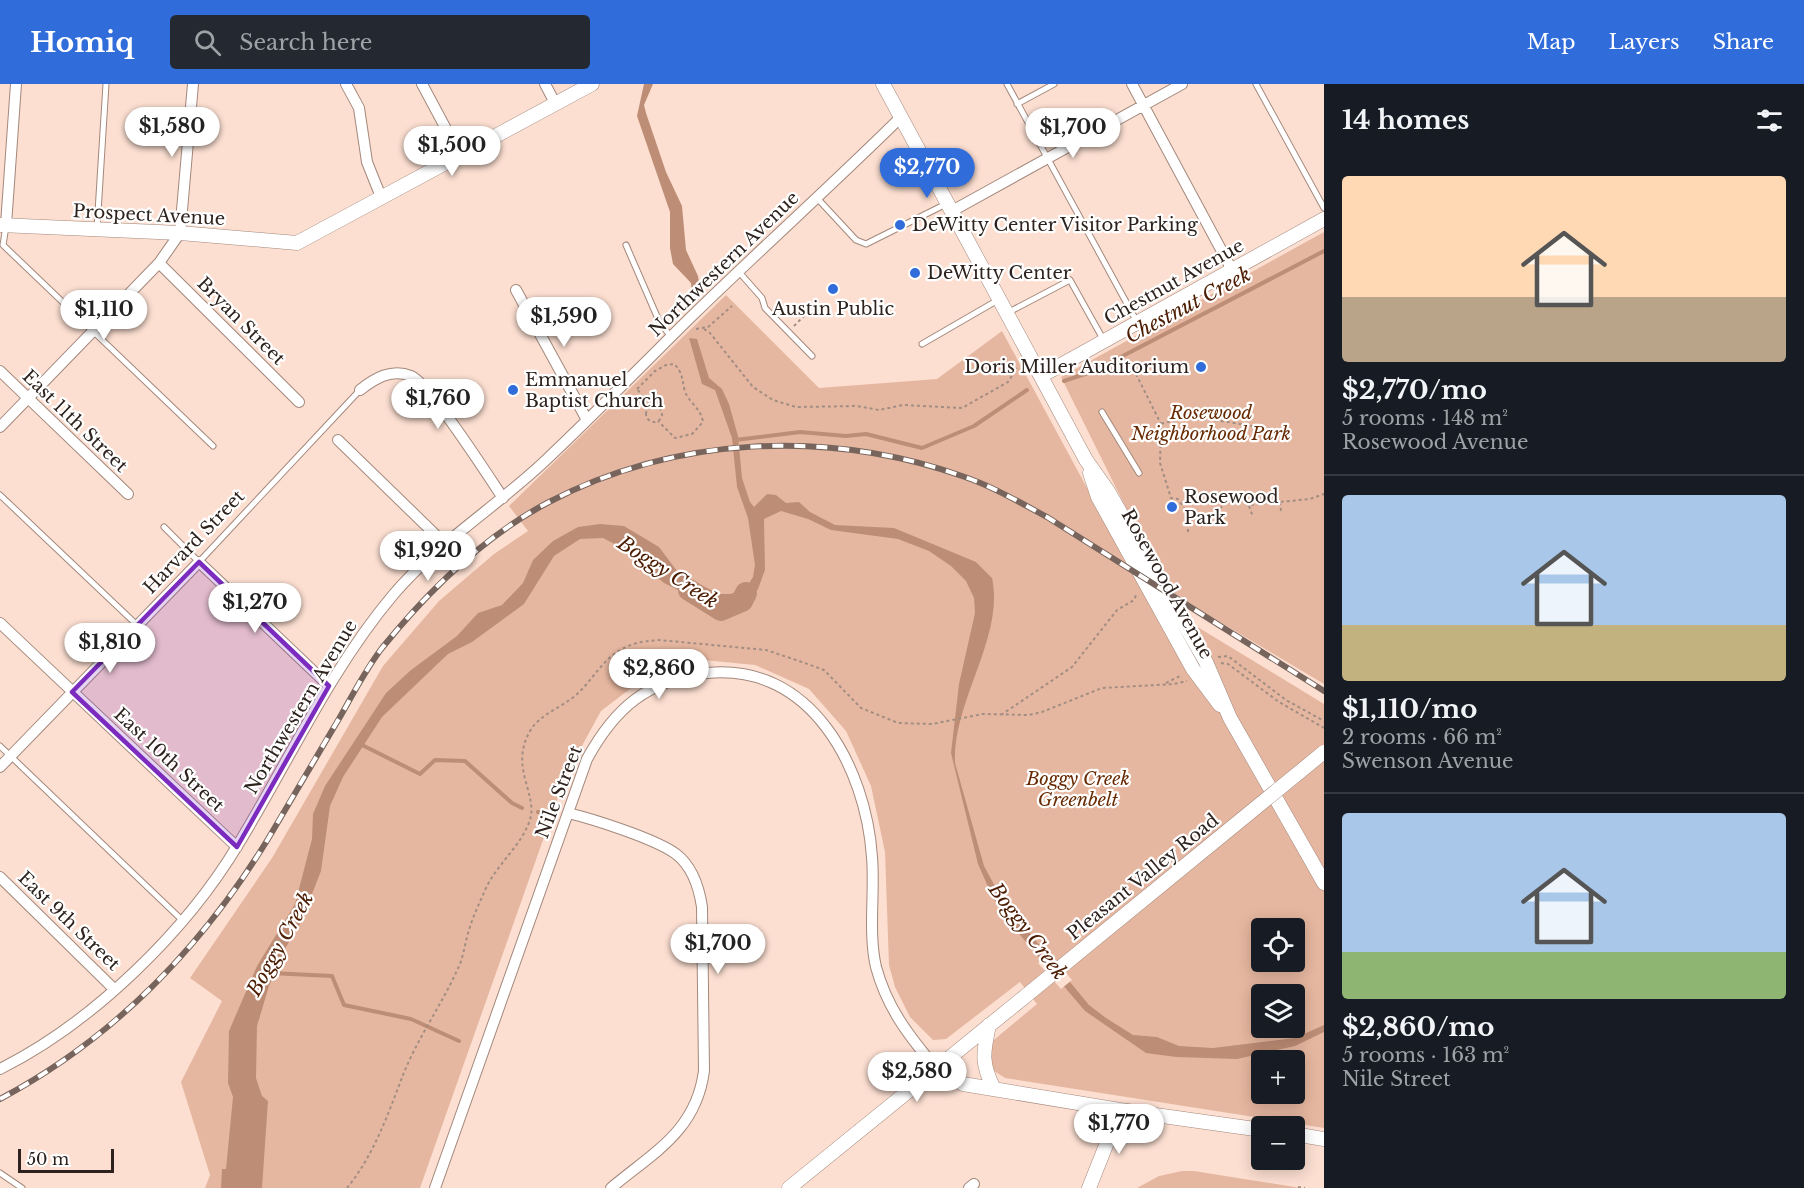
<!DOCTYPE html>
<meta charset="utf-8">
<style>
:root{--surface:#171b24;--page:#242831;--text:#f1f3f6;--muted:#9ea1a6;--line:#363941;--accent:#306cda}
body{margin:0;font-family:"Libre Baskerville",serif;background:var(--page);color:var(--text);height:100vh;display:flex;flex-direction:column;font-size:22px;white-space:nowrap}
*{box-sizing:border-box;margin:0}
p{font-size:20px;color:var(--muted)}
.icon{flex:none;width:33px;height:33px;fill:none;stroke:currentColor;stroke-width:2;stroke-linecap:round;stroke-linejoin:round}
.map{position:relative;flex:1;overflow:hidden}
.sheet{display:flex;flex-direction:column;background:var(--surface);width:480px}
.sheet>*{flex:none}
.controls{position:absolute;left:1251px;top:834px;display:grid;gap:12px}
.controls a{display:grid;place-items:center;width:54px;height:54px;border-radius:6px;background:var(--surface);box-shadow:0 3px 15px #0003;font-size:30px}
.scale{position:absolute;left:18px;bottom:15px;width:96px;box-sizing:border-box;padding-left:6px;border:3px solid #2d221d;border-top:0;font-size:16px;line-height:21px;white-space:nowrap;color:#2d221d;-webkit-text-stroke:4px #fff;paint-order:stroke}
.price{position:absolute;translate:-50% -51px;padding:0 14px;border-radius:21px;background:#fff;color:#222;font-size:20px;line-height:39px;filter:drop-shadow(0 2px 3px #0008)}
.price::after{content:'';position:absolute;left:50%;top:36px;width:18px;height:14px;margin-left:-9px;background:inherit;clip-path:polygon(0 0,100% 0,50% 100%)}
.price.current{background:var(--accent);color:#fff}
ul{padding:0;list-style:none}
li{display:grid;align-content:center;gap:12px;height:318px;padding:0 18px}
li+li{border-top:2px solid var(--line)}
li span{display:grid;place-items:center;height:186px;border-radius:6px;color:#555}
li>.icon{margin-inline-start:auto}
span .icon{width:108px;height:108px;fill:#fffc;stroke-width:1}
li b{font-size:26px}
h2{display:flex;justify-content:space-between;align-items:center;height:72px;padding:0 18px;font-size:26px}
header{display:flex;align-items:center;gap:36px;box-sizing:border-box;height:84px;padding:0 30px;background:var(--accent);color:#fff}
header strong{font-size:28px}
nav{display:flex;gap:33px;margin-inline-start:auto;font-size:21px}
.search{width:420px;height:54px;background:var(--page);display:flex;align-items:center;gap:15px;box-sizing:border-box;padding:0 21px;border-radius:6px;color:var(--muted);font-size:22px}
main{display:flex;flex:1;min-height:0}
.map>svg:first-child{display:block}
.green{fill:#e6b7a0;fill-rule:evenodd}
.water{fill:#be8d75}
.pier{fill:#fcdfd1}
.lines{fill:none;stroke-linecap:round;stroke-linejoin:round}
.stream{stroke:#be8d75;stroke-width:4}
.river{stroke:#be8d75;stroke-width:22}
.lane-casing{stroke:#a3887c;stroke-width:7}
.street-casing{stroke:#a3887c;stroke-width:12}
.secondary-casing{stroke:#a3887c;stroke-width:15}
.path{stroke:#a28d83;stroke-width:2;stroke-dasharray:3 3;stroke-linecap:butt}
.lane{stroke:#fff;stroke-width:5}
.street{stroke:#fff;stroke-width:10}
.secondary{stroke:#fff;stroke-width:14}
.rail-casing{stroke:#77655d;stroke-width:6}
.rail{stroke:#fff;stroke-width:4;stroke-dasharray:11;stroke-linecap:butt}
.secondary-bridge-casing{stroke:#a3887c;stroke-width:15;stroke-linecap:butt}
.secondary-bridge{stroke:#fff;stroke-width:14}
.marked{fill:#7b2cbf;fill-opacity:0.2;stroke:#7b2cbf;stroke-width:4.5;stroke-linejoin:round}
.poi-dot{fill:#306cda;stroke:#fff;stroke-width:2}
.labels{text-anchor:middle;stroke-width:4.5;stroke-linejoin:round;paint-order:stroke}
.street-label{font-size:18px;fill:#2d221d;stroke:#fff}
.poi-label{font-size:18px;fill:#2d221d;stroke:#fff;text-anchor:start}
.park-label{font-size:18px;font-style:italic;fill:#672a02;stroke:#fff}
.water-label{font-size:20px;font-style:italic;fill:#4c1d02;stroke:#fff}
</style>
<header>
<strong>Homiq</strong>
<div class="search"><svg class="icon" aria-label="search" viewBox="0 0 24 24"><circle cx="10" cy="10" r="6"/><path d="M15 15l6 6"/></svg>Search here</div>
<nav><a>Map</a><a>Layers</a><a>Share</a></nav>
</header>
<main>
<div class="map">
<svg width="1324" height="1104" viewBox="0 0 1324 1104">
<rect width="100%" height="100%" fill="#fcdfd1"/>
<path class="green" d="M 1324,148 L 1324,600 L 1173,510 L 1136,444 L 1061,293 Z
M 726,211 L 819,304 L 937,295 L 1002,247 L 1145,511 L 1324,620 L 1324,1044 L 1005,994 L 988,983 L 989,960 L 1037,920 L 1020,898 L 946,955 L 933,956 L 910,933 L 895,903 L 889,881 L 885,768 L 871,702 L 846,647 L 809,605 L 755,581 L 703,576 L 647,592 L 601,627 L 566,691 L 420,1104 L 205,1104 L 210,1091 L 181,998 L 222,917 L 190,894 L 272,774 L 383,582 L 439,517 L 494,470 L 528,447 L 509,422 ZM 1262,844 L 1294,844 L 1294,878 L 1262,878 ZM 1262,910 L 1294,910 L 1294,944 L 1262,944 ZM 1262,976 L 1294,976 L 1294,1010 L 1262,1010 Z
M 1182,1087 L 1194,1087 L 1301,1104 L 1137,1104 L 1159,1092 Z"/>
<path class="water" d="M 644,0 L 653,0 L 644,21 L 646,29 L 666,88 L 682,122 L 686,166 L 698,192 L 701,209 L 692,211 L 691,199 L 673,180 L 670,164 L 670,128 L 637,32 Z
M 689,254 L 697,255 L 709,294 L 722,305 L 729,320 L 738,352 L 742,394 L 750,418 L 754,423 L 767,410 L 776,411 L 786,419 L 799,418 L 810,428 L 835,441 L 894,444 L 911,451 L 976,478 L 992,494 C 1005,553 952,618 955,679 L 984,782 L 1003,817 L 1089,921 L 1106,934 L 1133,951 L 1157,953 L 1179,962 L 1213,964 L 1295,954 L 1324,941 L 1324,948 L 1295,962 L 1237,975 L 1176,973 L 1146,969 L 1085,927 L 1015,845 L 993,814 L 978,780 L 951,669 L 959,600 L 975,529 L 974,514 L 966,497 L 951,482 L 929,467 L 898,455 L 831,446 L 808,435 L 781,427 L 764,435 L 765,486 L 758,505 L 742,524 L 729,527 L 698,516 L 664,499 L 624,465 L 603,454 L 580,455 L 554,472 L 524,520 L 472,558 L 448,570 L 382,633 L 343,693 L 330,722 L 321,787 L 301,838 L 286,863 L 269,902 L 257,942 L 256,994 L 262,1012 L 268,1017 L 262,1104 L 221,1104 L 222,1085 L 226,1085 L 233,1013 L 228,999 L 229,947 L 257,882 L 295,820 L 312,755 L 313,730 L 325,702 L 386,609 L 411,586 L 457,552 L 478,529 L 502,521 L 523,499 L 533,476 L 553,457 L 578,443 L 600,440 L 624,442 L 659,463 L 677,487 L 696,499 L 720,510 L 742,510 L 753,493 L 755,481 L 748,434 L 737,403 L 732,354 L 715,306 L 702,300 Z"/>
<path class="pier" d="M 1050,869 L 1072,896 L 1061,905 L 1038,879 Z"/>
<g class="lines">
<path class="stream" d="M 1064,297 L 1094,287 L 1324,167
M 735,356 L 800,348 L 846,352 L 866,350 L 922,364 L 974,342 L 1027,306
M 358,659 L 420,690 L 435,676 L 465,677 L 512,719 L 522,724
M 538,728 L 545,730
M 270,889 L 332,892 L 344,921 L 411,935 L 459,957"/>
<path class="river" d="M 689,506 L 721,526 L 742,517 L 746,509"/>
<defs>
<path id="lane" d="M 1007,0 L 1137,238
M 1256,0 L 1324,124
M 1017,20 L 1054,0
M 817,114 L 856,156 L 866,160 L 946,120
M 6,142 L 3,161 L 213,362
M 97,144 L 106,0
M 626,161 L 659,237 L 671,253
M 739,188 L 762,214 L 765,224 L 812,272
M 1009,228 L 1070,196 L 1103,255
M 922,260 L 998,216
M 1102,328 L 1139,389
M 0,411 L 137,541
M 164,443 L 199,478 L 360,306
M 0,662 L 183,837
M 0,1089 L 22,1104"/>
<path id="street" d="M 346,0 L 359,24 L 367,78 L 381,113
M 422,0 L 460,71
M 545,0 L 555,19
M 1132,0 L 1232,186
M 952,127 L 1182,0
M 6,141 L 16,0
M 159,179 L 299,318
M 516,206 L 587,336
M 0,287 L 128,410
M 360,306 C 375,294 392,284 411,292 C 428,298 489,393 503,414
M 0,343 L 159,179 L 180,149 L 193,0
M 338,356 L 446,461
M 0,539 L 237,763
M 0,683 L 199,478 L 329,602
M 568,729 C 593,735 656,755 676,770 C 693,783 699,803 702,823 L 704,987 C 696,1047 654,1068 611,1104
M 0,793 L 114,905
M 0,985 C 92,939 186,848 239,759 C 289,677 330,586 393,511 C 437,459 498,422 547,375 C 597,328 645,278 694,230 C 762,164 833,100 901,33
M 435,1104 L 587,675 C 615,624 647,596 707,589 C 811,578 866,684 872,773 C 875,808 868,849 876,883 C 887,924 909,952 935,983
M 969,1104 L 974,1100"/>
<path id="secondary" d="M 883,0 L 1086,376 L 1108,407 L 1206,578 L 1230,634 L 1324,799
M 0,141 L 180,149 L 297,159 L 592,0
M 1041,292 L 1324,135
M 1090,389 L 1098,413 L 1193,585 L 1220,621
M 989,941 C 983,969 981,979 994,1005
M 935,983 L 963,1000 L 1120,1026 L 1262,1046
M 1294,1050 L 1324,1055
M 789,1104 L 1028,910
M 1089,1104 L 1120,1026"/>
</defs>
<use href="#lane" class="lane-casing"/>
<use href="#street" class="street-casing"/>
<use href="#secondary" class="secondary-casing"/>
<path class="path" d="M 794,242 L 809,227
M 696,245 L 708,243 L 732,222
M 704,245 L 710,249 L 753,303 L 773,316 L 796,323 L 857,322 L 879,326 L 903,321 L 962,324 L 1008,298 L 1017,284
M 1136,290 L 1161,340
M 637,305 L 655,287 L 666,281 L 674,280 C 683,288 682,297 685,308 C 690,319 701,325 703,338 L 692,350 L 675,354 L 658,337
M 638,306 L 649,324
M646 330a8 8 0 1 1 16 0a8 8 0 1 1-16 0Z
M 1289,347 C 1248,344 1200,327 1161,340 L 1160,379 L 1171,414 L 1178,415 L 1188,430 C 1216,438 1216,421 1238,414 L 1249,421 L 1310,415 L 1324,410
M 1280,418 L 1281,427
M 1249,422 L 1253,433
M 1188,448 L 1188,430
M 1218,573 L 1228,572 L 1286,616 L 1324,637
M 1221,579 L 1228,580 L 1279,618 L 1324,644
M 1166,599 L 1182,591
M 1001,631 L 1072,583 L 1117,526 L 1134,516 L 1136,511
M 1298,1103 L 1305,1104
M 347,1104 C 374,1071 388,1030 403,991 C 418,953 443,919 459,882 C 464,871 465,858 469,846 C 473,832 480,818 486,804 C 498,779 521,762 530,736 C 538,709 509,684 530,647 C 540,630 561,624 576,611 C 593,596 603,574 624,564 C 635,558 647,557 659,556 L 766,566 L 802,578 L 824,586 L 861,624 L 898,639 L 932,640 L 983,630 L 1029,631 L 1042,628 L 1102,604 L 1174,600 L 1187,597"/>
<use href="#lane" class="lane"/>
<use href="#street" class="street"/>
<use href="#secondary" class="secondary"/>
<defs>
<path id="rail" d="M 0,1015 C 113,955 202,863 268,755 C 292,714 316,673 340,633 C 353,610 366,585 382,564 C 428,507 484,452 549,418 C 675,352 828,345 962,392 C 992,402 1019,418 1047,433 L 1324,607"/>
</defs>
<use href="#rail" class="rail-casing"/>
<use href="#rail" class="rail"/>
<defs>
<path id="secondary-bridge" d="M 1028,910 L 1324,668"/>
</defs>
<use href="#secondary-bridge" class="secondary-bridge-casing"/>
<use href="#secondary-bridge" class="secondary-bridge"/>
</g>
<path class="marked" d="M 199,478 L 329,602 L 237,763 L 72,608 Z"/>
<g class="poi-dot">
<circle cx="900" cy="141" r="6"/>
<circle cx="915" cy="189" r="6"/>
<circle cx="833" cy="205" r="6"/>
<circle cx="1201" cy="283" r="6"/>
<circle cx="513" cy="306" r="6"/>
<circle cx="1172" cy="423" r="6"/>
</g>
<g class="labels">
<g class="street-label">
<text transform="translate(149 131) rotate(3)" y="6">Prospect Avenue</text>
<text transform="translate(724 180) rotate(-44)" y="6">Northwestern Avenue</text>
<text transform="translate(1174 198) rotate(-29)" y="6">Chestnut Avenue</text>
<text transform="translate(241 237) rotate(45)" y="6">Bryan Street</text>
<text transform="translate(75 337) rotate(44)" y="6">East 11th Street</text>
<text transform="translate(194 458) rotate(-46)" y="6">Harvard Street</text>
<text transform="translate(1167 500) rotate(61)" y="6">Rosewood Avenue</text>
<text transform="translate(301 623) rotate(-59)" y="6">Northwestern Avenue</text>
<text transform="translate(169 676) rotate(43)" y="6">East 10th Street</text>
<text transform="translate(559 708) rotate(-69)" y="6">Nile Street</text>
<text transform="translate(1143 793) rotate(-39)" y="6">Pleasant Valley Road</text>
<text transform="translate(69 837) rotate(44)" y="6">East 9th Street</text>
</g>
<g class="poi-label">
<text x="912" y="147">DeWitty Center Visitor Parking</text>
<text x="927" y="195">DeWitty Center</text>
<text x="833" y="231" text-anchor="middle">Austin Public</text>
<text x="1189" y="289" text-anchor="end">Doris Miller Auditorium</text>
<text x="525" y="302">Emmanuel<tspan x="525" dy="21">Baptist Church</tspan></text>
<text x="1184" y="419">Rosewood<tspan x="1184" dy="21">Park</tspan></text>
</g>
<g class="park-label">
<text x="1211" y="335">Rosewood<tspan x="1211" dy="21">Neighborhood Park</tspan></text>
<text x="1078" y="701">Boggy Creek<tspan x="1078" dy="21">Greenbelt</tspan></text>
</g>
<g class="water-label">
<text transform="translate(1188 221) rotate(-28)" y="7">Chestnut Creek</text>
<text transform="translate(668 488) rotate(33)" y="7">Boggy Creek</text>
<text transform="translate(1028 847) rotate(53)" y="7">Boggy Creek</text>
<text transform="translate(280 860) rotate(-61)" y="7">Boggy Creek</text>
</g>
</g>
</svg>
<div class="controls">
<a><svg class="icon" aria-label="locate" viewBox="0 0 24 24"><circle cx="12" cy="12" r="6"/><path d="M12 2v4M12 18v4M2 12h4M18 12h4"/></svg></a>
<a><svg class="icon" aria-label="layers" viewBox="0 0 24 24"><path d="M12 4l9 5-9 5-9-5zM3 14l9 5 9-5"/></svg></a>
<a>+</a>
<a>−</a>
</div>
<div class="scale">50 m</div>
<b class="price" style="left:172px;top:74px">$1,580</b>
<b class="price" style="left:1073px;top:75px">$1,700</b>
<b class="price" style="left:452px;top:93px">$1,500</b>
<b class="price current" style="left:927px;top:115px">$2,770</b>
<b class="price" style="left:104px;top:257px">$1,110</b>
<b class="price" style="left:564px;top:264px">$1,590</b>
<b class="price" style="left:438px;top:346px">$1,760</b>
<b class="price" style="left:428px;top:498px">$1,920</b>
<b class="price" style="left:255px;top:550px">$1,270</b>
<b class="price" style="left:110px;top:590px">$1,810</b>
<b class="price" style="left:659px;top:616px">$2,860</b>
<b class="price" style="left:718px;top:891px">$1,700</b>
<b class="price" style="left:917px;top:1019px">$2,580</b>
<b class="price" style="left:1119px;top:1071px">$1,770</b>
</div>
<section class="sheet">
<h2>14 homes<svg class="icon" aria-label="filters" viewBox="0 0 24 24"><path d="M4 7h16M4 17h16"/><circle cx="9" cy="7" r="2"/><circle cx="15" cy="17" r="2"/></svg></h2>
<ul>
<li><span style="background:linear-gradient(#ffd9b3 65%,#b9a48a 0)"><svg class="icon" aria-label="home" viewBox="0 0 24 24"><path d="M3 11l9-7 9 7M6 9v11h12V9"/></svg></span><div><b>$2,770/mo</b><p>5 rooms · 148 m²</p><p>Rosewood Avenue</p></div></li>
<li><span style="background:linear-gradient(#a9c7e8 70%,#c2b280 0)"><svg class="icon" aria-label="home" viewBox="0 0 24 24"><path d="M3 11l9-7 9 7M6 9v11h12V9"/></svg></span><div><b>$1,110/mo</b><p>2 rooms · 66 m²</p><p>Swenson Avenue</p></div></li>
<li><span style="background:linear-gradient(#a9c7e8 75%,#8fb573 0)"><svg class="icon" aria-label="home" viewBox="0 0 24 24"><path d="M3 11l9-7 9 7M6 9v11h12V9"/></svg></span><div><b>$2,860/mo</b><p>5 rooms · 163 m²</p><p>Nile Street</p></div></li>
</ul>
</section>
</main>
